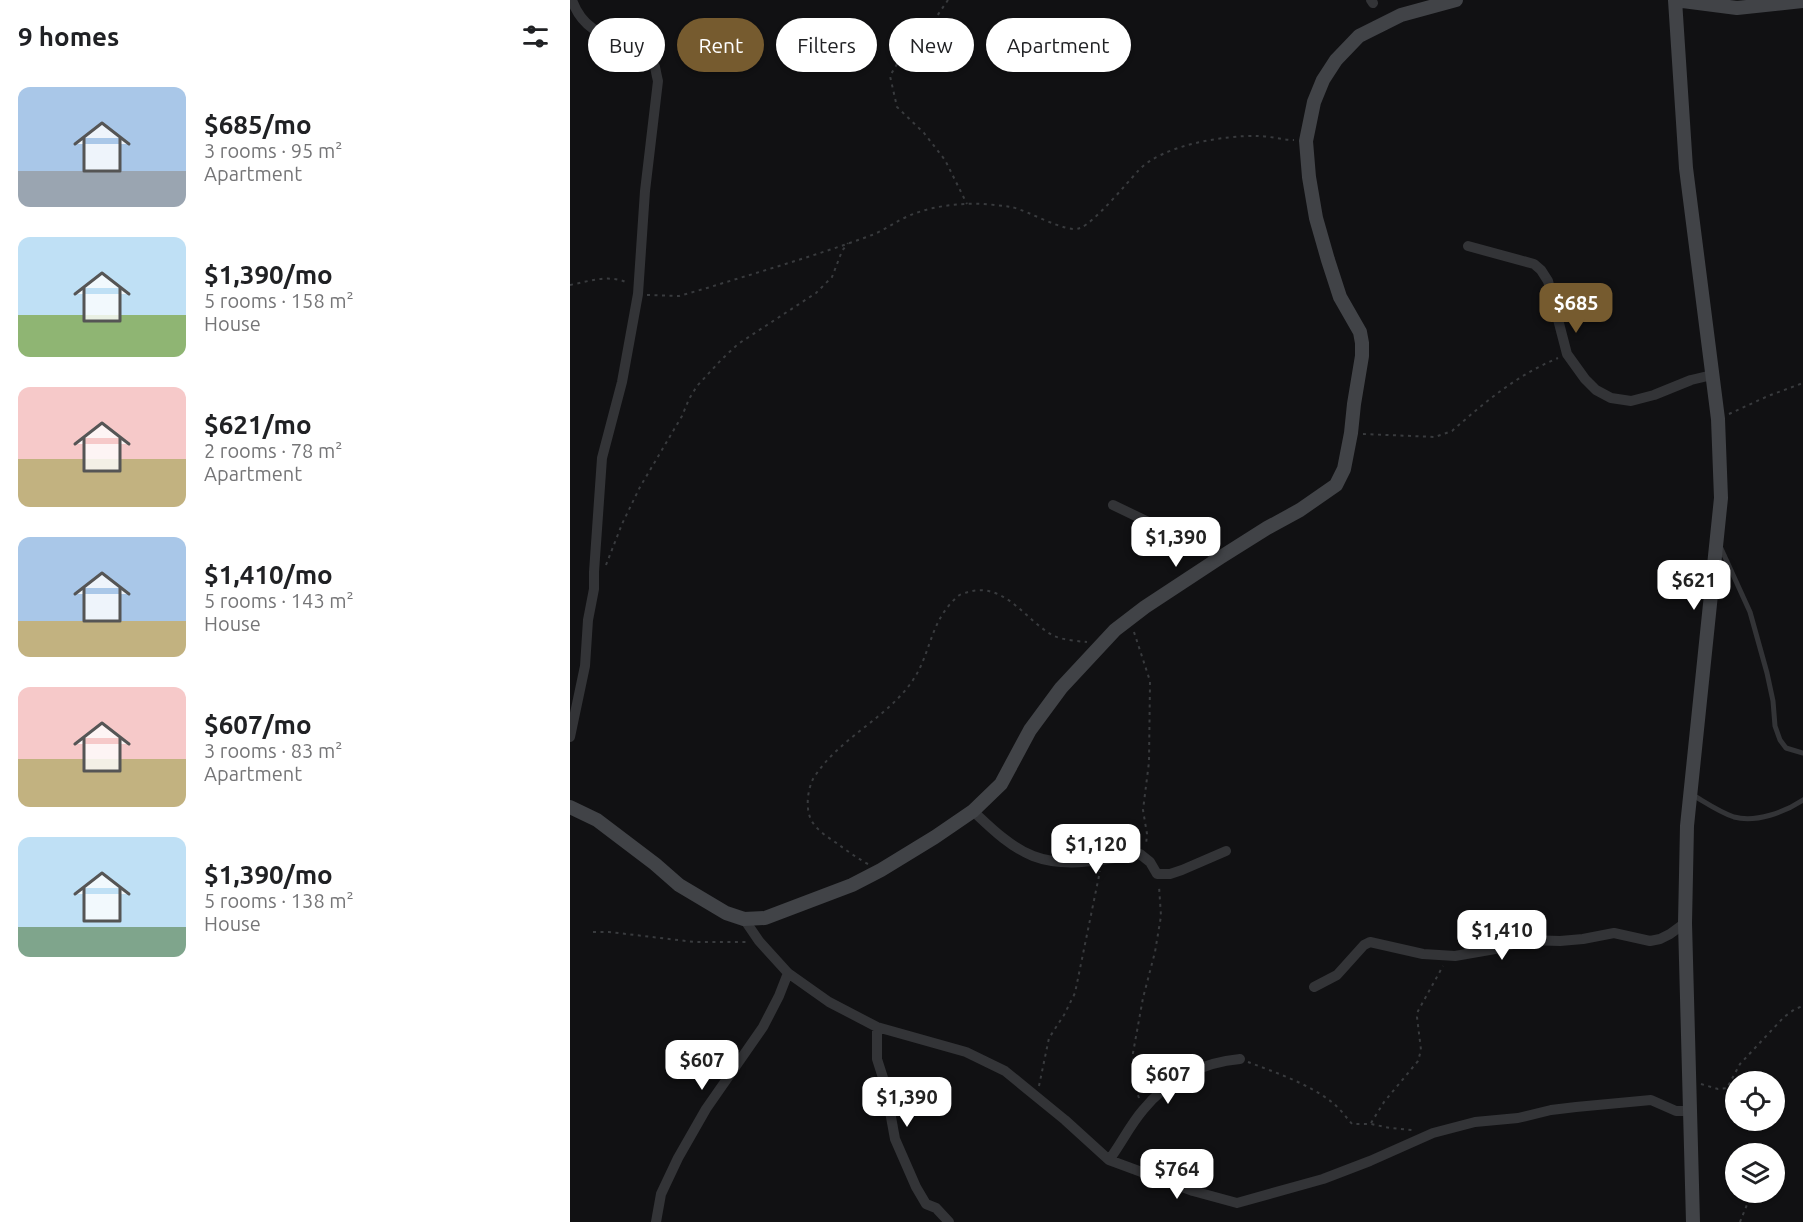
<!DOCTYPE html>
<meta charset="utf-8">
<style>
:root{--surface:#fff;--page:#f6f6f6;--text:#202124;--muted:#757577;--accent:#765b2f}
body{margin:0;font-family:Ubuntu,sans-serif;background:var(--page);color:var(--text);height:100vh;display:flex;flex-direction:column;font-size:22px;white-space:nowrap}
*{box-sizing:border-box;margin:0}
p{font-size:20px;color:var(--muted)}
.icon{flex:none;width:33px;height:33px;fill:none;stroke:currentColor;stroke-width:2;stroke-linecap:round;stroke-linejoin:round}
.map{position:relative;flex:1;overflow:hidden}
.drawer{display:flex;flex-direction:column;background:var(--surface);width:570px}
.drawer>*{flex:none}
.banner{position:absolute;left:18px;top:18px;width:570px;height:54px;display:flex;gap:12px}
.controls{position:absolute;left:1155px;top:1071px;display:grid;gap:12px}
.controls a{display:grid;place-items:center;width:60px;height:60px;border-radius:50%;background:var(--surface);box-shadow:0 2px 4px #0004;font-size:30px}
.price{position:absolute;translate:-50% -51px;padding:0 14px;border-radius:12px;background:#fff;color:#222;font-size:20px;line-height:39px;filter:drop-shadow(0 2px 3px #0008)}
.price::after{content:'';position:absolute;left:50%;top:36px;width:18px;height:14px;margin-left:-9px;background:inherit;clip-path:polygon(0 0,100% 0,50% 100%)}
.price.selected{background:var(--accent);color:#fff}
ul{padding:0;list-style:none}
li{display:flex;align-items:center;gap:18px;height:150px;padding:0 18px}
li span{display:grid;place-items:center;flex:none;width:168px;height:120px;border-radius:12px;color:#555}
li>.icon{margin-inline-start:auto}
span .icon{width:72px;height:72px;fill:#fffc;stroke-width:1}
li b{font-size:26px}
h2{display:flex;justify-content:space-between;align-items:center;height:72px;padding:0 18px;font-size:26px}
.pill{padding:0 21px;border-radius:27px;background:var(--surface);box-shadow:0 2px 4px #0004;font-size:21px;line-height:54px}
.pill.selected{background:var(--accent);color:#fff}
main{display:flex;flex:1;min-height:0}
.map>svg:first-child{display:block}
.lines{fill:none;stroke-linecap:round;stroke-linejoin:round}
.path{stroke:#393b3e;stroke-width:2;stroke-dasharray:3 4.5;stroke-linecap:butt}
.lane{stroke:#333437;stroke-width:5}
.street{stroke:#333437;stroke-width:10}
.secondary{stroke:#414347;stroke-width:14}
</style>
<main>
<section class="drawer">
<h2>9 homes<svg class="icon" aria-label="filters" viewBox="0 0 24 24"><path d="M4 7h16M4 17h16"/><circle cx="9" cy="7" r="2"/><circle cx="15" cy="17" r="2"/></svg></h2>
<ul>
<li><span style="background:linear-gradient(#a9c7e8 70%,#9aa5b1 0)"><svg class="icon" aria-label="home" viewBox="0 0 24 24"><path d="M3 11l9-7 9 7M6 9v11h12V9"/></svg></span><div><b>$685/mo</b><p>3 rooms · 95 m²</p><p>Apartment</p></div></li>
<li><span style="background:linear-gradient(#bfe0f5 65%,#8fb573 0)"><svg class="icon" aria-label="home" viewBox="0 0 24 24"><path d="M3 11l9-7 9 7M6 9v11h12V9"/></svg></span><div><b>$1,390/mo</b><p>5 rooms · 158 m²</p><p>House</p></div></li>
<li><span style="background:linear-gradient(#f6c9c9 60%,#c2b280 0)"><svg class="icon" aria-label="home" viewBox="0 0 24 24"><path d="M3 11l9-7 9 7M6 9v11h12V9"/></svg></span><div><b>$621/mo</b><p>2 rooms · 78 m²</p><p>Apartment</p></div></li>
<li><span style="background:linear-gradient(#a9c7e8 70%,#c2b280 0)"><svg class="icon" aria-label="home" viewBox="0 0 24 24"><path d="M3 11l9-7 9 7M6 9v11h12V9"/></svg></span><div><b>$1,410/mo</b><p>5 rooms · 143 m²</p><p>House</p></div></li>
<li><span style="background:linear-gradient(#f6c9c9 60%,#c2b280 0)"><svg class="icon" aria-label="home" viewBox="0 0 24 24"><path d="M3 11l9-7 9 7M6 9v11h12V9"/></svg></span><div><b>$607/mo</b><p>3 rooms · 83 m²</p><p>Apartment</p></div></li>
<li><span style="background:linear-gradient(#bfe0f5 75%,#7fa58c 0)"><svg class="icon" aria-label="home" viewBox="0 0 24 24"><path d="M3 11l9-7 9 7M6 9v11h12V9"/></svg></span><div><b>$1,390/mo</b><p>5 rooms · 138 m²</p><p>House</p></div></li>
</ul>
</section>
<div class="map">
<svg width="1233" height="1222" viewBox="0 0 1233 1222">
<rect width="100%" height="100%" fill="#111113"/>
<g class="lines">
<path class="path" d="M 378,0 L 356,32 L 334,52 L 320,76 L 327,107 L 354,133 L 375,160 L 397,204
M 0,285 C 20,281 39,274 58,283
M 77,295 L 109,296 L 137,288 C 192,271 248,255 302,235 C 312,231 321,225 330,220 C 351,209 373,205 396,204 C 410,203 427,205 441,207 C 458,210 496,234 510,228 C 524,223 556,184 568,171 C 591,145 655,135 688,136 C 700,136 712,140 724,140
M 1159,414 L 1198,396 L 1233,383
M 793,434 L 865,437 L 882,431 C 915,402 947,375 988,358
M 36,565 L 52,524 L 70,487 L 112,416 L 119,399 L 127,386 L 151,360 L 168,344 L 246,293 L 262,277 L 272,251 L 278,243
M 564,632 L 580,681 L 579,762 L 573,810 L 577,834 L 576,845
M 298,864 C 287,858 277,851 268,844 C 259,838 249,832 243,823 C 235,812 237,791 243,779 C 268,738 317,719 343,680 C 360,655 360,625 382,602 C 385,599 388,595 392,594 C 432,578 452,617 482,635 C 492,640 506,641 517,642
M 23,932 L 39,932 L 125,942 L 177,942
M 678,1062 C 707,1073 739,1084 763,1103 C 770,1109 776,1117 782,1124 L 801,1124 L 820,1128 L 842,1130
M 1131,1084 L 1148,1089 L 1157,1088 L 1170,1064 L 1214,1017 L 1225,1009 L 1233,1006
M 469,1086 L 479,1038 L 494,1015 L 505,993 L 530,871
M 569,1098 L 564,1084 L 563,1053 L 573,998 L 585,952 L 591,916 L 589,886
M 801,1123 L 814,1102 L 848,1061 L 851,1050 L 847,1017 L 848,1011 L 873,966
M 1170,1222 L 1182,1192"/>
<path class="lane" d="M 1149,544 L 1180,612 L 1197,673 L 1203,701 L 1205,726 L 1210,740 L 1216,748 L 1233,753
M 1121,794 C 1135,802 1149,812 1164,817 C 1186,823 1215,812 1233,800"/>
<path class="street" d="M 801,0 L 803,3
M 898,246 L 964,264 L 971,270 L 978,281 L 997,354 L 1015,379 L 1026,390 L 1041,398 L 1061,401 L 1084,395 L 1121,380 L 1142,375
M 543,505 L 651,557
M 0,737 L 15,666 L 18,620 L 24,589 L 24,572 L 32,458 L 52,382 L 68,294 L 75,191 L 88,81 C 87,77 86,72 85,67 C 71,34 19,49 2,0
M 403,811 C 420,827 440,847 463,856 C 497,869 536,859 570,854 L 580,862 L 587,874 L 600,874 L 612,870 L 656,851
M 174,919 L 189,941 L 218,973 L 259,1002 L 307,1027 L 396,1052 L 435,1071 L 495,1120 L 539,1160 L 623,1191 L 667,1203 L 753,1179 L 800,1161 L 863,1133 L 905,1122 L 948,1118 L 981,1110 L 1006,1107 L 1081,1100 L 1106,1111 L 1121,1111
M 744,987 L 767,975 L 794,945 L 800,942 L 853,954 L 885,956 L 925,949 L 957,940 L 990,941 L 1013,939 L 1044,933 L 1080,941 L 1090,939 L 1100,934 L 1115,923
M 307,1027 L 307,1059 L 315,1084 L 325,1139 L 346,1187 L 356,1204 L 366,1208 L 379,1222
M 539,1160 C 551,1144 560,1125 573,1110 C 597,1080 633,1062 670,1059
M 86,1222 L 91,1194 L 108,1158 L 136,1109 L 193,1027 L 209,996 L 218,973"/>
<path class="secondary" d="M 1105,0 L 1116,168 L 1148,419 L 1151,498 L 1117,826 L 1115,923 L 1123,1222
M 1105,0 L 1167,8 L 1233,1
M 0,807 L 27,820 L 85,864 L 109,885 L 156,913 L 174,919 L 195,918 L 282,885 L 311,870 L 365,837 L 403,811 L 431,784 L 460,730 L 491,688 L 545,630 L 575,607 L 651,557 L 697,528 L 730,510 L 766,485 L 774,469 L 781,433 L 784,404 L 792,356 L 792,343 L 790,332 L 770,297 L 758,260 L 746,218 L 739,177 L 736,141 L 744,102 L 753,80 L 766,60 L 789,36 L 831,15 L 886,0"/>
</g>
</svg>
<div class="controls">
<a><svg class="icon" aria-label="locate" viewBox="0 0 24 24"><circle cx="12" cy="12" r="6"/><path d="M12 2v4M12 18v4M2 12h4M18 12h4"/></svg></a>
<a><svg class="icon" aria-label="layers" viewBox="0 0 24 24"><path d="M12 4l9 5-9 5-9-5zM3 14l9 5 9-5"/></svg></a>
</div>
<b class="price selected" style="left:1006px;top:334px">$685</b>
<b class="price" style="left:606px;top:568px">$1,390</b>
<b class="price" style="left:1124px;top:611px">$621</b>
<b class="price" style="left:526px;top:875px">$1,120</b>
<b class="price" style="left:932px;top:961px">$1,410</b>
<b class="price" style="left:132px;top:1091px">$607</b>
<b class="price" style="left:598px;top:1105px">$607</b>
<b class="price" style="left:337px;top:1128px">$1,390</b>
<b class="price" style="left:607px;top:1200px">$764</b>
<div class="banner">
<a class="pill">Buy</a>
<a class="pill selected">Rent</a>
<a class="pill">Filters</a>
<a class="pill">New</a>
<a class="pill">Apartment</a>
</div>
</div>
</main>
